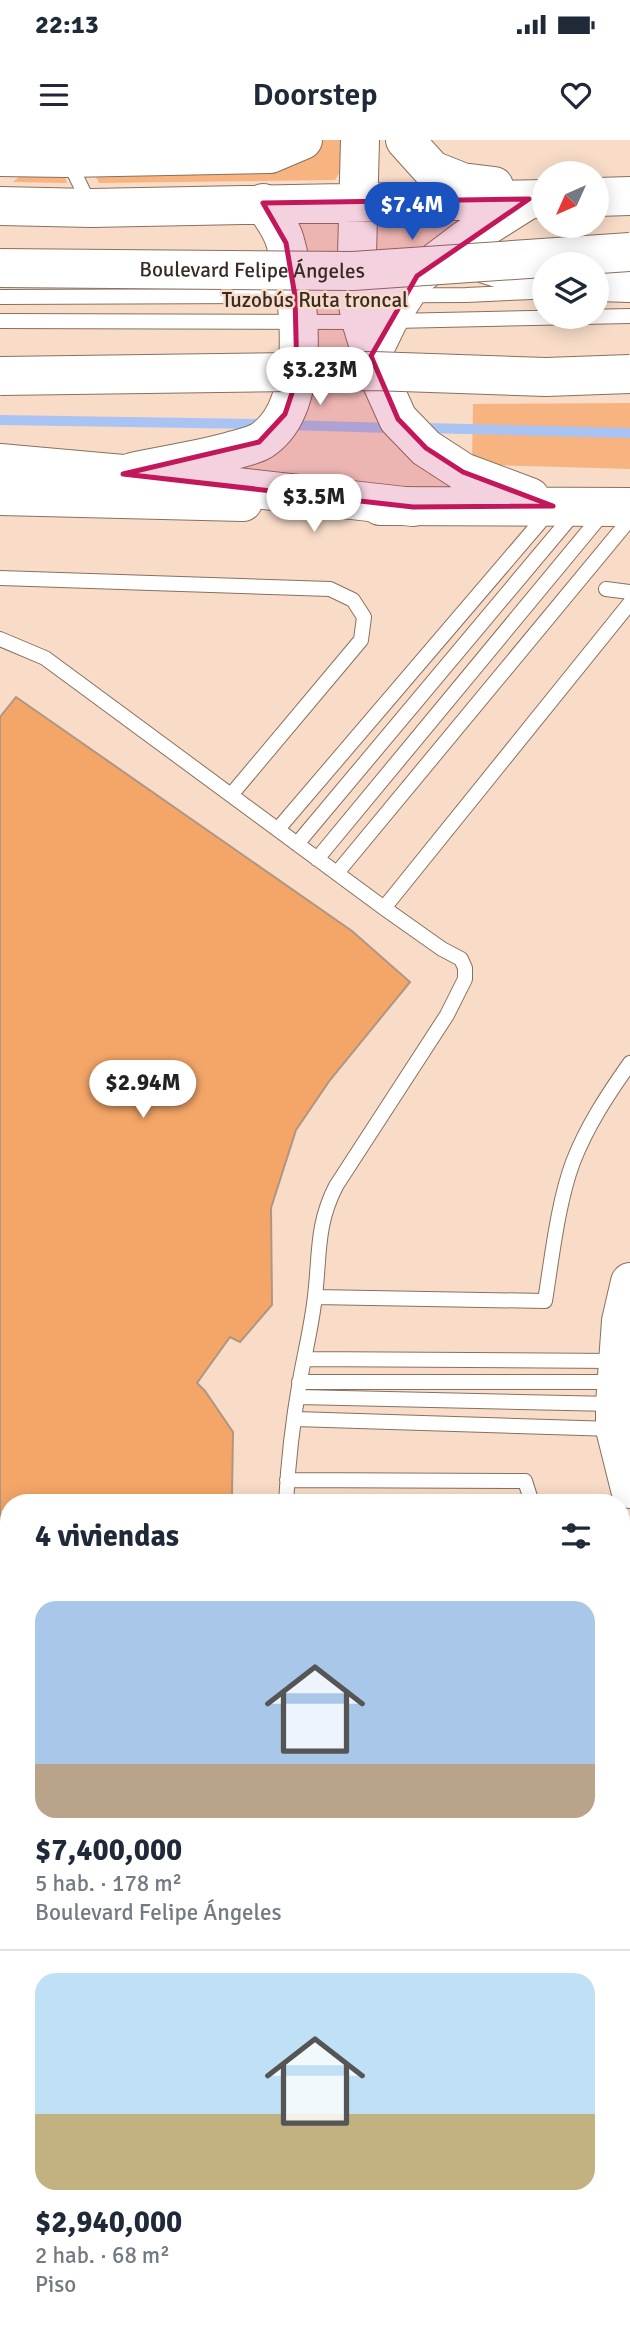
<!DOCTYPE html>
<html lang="es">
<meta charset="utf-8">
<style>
:root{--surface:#fff;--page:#f6f6f7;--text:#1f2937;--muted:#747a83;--line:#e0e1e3;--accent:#1a53c0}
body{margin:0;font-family:Signika,sans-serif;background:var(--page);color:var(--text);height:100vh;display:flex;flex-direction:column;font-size:26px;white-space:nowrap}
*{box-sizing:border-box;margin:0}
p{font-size:23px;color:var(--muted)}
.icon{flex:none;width:38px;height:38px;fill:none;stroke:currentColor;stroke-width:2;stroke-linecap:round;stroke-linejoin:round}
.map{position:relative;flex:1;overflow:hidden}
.panel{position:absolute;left:0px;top:1354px;width:630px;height:842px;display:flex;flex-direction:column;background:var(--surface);border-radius:28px 28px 0 0;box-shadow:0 4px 18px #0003}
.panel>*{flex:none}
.needle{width:46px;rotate:225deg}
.tools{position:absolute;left:532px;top:21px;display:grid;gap:14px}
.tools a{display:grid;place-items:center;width:77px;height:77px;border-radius:50%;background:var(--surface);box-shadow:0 4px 18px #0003;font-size:35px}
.price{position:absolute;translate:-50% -60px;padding:0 16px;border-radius:24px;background:#fff;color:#222;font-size:23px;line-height:46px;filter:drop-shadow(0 2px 4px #0008)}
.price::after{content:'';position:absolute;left:50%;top:42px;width:21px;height:16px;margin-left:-10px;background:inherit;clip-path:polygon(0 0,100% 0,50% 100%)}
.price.current{background:var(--accent);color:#fff}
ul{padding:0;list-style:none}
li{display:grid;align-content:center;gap:14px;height:371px;padding:0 35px}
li+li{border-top:2px solid var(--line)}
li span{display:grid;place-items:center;height:217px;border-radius:21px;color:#555}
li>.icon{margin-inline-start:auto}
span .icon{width:126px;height:126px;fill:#fffc;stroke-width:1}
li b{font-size:30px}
h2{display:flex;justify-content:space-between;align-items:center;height:84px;padding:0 35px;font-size:30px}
.status{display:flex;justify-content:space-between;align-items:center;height:49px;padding:0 35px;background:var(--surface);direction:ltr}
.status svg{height:19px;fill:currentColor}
header{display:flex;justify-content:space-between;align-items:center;height:91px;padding:0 35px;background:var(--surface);font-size:32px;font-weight:600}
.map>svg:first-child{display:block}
.green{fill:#f7b481}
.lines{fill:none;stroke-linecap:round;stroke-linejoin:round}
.stream{stroke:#a9c3f2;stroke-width:10}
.building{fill:#f4a668;stroke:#af9582;stroke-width:2}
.lane-casing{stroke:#89705e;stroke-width:16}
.street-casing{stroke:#89705e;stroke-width:30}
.secondary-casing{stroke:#89705e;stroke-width:40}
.highway-casing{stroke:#89705e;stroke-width:40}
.lane{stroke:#fff;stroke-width:14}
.street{stroke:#fff;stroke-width:28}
.secondary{stroke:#fff;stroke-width:38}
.highway{stroke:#fff;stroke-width:38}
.highway-bridge-casing{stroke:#89705e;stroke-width:40;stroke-linecap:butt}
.highway-bridge{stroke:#fff;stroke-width:38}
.marked{fill:#c2185b;fill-opacity:0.2;stroke:#c2185b;stroke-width:5;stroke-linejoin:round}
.labels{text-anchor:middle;stroke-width:5;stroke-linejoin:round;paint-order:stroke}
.street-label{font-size:21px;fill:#372c25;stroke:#f8dcc8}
</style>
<div class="status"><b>22:13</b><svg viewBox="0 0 49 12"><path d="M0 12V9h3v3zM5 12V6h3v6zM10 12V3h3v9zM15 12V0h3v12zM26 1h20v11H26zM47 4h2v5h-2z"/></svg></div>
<header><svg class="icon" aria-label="menu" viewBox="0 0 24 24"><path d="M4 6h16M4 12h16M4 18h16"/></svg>Doorstep<svg class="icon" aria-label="heart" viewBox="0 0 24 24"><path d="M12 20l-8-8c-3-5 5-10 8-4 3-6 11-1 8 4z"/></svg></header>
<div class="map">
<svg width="630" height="2196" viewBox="0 0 630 2196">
<rect width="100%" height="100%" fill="#f8dcc8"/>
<path class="green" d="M 317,0 L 341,0 L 341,30 L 335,40 L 99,43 L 91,27 Z
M 32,25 L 62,27 L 67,43 L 13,42 Z
M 630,263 L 630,329 L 489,325 L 472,321 L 473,264 Z"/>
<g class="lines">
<path class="stream" d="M 0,280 L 262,284
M 287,285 L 391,288
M 424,288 L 630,293"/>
</g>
<path class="building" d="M 16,557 L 352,791 L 410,842 L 330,940 L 296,990 L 271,1068 L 272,1165 L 240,1202 L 230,1197 L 197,1243 L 205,1251 L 233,1292 L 232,1354 L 227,1363 L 9,1363 L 9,1545 L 0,1539 L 0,577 Z
M 627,1900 L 630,1902 L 630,1992 L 623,2004 L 621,2003 L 621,1913 Z
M 630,2114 L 630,2132 L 623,2129 Z"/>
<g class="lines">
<defs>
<path id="lane" d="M 69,22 L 89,63
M 0,157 L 466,155 L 532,152
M 0,181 L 359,182
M 393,181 L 630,176
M 0,438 L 330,449 L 353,460 L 364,477 L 361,500 L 231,655
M 606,449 L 630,452
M 0,499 L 45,518 L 384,768 L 442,809 L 461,819 L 465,828 L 465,839 L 447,875 L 336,1046 C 316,1085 320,1114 315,1156 C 312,1184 305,1212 300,1240 C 293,1280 288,1323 286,1363
M 278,689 L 547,374
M 297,704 L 575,372
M 317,719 L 604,372
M 337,733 L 630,379
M 384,768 L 630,463
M 315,1157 L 545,1161 C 552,1117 558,1062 573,1022 C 587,986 608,954 630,923
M 304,1219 L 617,1221
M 299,1242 L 616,1242
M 298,1257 L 613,1264
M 295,1279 L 614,1289
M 287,1340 L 525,1341 L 532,1363
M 0,1603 L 9,1609
M 621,1605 L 630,1603
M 621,1623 L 630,1621
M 621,1641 L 630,1639
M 621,1659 L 630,1657
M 0,1844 L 9,1849"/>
<path id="street" d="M 621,1816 L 630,1793
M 621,1861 L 630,1846
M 0,1923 L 9,1928
M 96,2196 L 103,2188"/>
<path id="secondary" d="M 360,0 L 356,154 L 361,181 L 376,230 L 398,279 L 426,308 L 463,332 L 530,357
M 405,0 L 432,30 L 462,42 L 494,46
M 0,17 L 67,18 L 270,14 L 303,0
M 597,57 L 630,56
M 0,66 L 91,68 L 544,59
M 371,216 L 388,181 L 417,136 L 466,99 L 528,60
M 132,332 C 165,325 198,320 231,311 C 241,308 252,306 261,301 C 314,267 300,157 286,105 C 283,90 272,76 263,63
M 0,356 L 243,362
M 380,366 L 630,367
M 630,1142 L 621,1181 L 615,1264 L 615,1289 L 630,1349"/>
<path id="highway" d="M 485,124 L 513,133 L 544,139
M 597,142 L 630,143
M 0,323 L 123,334 L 413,367"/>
</defs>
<use href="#lane" class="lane-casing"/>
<use href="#street" class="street-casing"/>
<use href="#secondary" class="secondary-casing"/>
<use href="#highway" class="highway-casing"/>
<use href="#lane" class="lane"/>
<use href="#street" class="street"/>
<use href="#secondary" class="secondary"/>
<use href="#highway" class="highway"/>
<defs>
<g id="highway-bridge">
<path id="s1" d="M 0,128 L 353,131 L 630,112"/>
<path d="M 0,236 L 373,231 L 546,237 L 630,234"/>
</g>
</defs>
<use href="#highway-bridge" class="highway-bridge-casing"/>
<use href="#highway-bridge" class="highway-bridge"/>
</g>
<path class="marked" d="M 529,59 L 417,136 L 371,216 L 398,279 L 426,308 L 463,332 L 553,366 L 413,367 L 123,334 L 259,302 L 285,274 L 297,238 L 295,156 L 286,103 L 263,63 Z"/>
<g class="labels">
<g class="street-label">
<text dy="7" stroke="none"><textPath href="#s1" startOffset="252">Boulevard Felipe Ángeles</textPath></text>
<text x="315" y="167">Tuzobús Ruta troncal</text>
</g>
</g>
</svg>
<div class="tools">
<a><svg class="needle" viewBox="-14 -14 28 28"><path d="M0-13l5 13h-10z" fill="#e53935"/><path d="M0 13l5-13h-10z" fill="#747a83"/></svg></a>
<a><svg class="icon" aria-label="layers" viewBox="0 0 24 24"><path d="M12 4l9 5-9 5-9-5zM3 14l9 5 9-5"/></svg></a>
</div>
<b class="price current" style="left:412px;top:102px">$7.4M</b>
<b class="price" style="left:320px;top:267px">$3.23M</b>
<b class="price" style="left:314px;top:394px">$3.5M</b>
<b class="price" style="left:143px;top:980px">$2.94M</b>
<section class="panel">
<h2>4 viviendas<svg class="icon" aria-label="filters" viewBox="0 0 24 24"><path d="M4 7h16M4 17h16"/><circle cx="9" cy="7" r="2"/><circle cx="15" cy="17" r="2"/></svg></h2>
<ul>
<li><span style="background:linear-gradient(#a9c7e8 75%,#b9a48a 0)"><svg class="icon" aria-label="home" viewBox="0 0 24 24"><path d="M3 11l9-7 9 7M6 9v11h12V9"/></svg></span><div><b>$7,400,000</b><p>5 hab. · 178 m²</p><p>Boulevard Felipe Ángeles</p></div></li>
<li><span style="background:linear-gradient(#bfe0f5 65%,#c2b280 0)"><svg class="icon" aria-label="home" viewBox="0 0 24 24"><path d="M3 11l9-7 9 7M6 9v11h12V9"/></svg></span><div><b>$2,940,000</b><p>2 hab. · 68 m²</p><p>Piso</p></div></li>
</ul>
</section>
</div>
